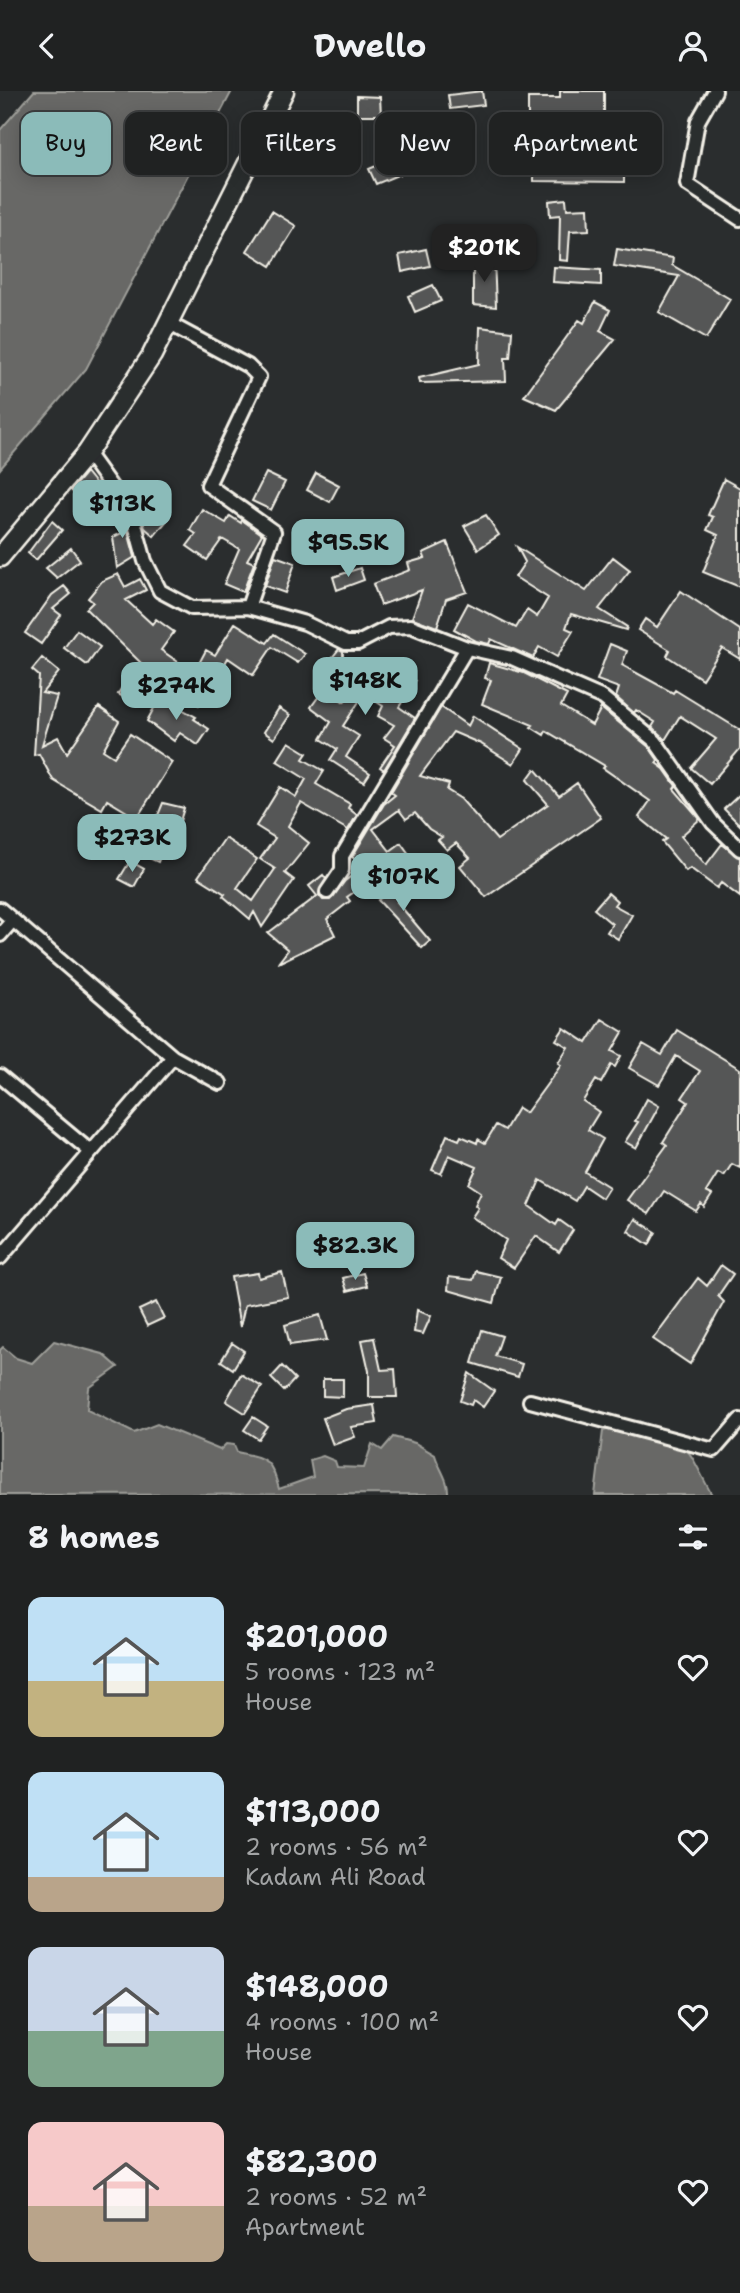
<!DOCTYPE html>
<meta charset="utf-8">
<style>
:root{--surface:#202222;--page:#282a2a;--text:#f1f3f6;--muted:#a2a4a5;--line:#3d3f40;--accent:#8bbbb9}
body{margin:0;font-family:"Shantell Sans",sans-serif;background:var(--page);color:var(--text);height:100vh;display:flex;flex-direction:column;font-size:26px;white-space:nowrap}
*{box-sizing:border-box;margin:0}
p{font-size:23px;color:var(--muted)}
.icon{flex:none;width:38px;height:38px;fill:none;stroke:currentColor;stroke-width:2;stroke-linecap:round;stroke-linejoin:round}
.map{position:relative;height:1404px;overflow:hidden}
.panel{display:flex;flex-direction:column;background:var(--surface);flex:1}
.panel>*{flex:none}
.top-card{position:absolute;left:21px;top:21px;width:698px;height:63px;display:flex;gap:14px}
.price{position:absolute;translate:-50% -60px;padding:0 16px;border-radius:14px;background:var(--accent);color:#111;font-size:23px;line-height:46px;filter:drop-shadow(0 2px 4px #0008)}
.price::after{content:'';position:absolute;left:50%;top:42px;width:21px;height:16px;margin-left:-10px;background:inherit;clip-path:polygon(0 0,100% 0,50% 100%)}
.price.on{background:#222;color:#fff}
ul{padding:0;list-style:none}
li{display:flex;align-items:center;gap:21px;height:175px;padding:0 28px}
li span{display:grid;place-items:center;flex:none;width:196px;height:140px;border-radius:14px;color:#555}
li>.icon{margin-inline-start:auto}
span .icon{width:84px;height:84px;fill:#fffc;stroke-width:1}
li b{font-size:30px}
h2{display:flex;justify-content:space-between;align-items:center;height:84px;padding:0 28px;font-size:30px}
.tag{padding:0 24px;border-radius:14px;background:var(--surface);box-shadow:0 4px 18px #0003,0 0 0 2px var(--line);font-size:24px;line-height:63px}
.tag.on{background:var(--accent);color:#111}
header{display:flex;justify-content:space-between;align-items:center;height:91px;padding:0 28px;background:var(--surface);font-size:32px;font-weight:700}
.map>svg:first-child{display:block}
.water{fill:#676866;stroke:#9f9f9a;stroke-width:2}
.building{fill:#555756;stroke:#f4f1e8;stroke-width:2}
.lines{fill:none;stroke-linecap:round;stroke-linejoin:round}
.street-casing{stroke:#f4f1e8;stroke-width:18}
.secondary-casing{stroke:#f4f1e8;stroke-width:23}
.street{stroke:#2a2d2e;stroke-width:12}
.secondary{stroke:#2a2d2e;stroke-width:18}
</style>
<header><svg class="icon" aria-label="back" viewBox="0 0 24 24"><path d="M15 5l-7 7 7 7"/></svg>Dwello<svg class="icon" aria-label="person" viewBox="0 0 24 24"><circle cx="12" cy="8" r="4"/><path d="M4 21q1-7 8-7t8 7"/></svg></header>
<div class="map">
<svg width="740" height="1404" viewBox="0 0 740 1404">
<rect width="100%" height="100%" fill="#2a2d2e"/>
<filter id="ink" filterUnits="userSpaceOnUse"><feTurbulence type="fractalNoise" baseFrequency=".0143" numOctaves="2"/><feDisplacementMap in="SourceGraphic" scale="14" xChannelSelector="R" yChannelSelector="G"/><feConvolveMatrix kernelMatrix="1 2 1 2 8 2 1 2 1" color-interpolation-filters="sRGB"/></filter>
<g filter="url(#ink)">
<path class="water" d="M 34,0 L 232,0 L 86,278 L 0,378 L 0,39 Z
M 54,1250 L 103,1263 L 118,1276 L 89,1297 L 87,1319 L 134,1342 L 157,1333 L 220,1359 L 226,1353 L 234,1354 L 237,1361 C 268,1368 270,1367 279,1398 L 313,1386 L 310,1369 L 323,1365 L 335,1370 L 337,1376 L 364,1377 L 372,1353 L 382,1359 L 393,1346 L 415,1352 L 435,1364 C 439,1378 449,1389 448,1403 L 0,1404 L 0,1259 L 3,1256 L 16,1267 L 32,1272 Z
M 638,1330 C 690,1348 687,1358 712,1404 L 595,1404 L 603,1340 Z"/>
<path class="building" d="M 482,0 L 484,14 L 450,18 L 448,4 Z
M 560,0 L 604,0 L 604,36 L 555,36 L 555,69 L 624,71 L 624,91 L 534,90 L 534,62 L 528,62 L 528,7 L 560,7 Z
M 357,5 L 380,6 L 381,24 L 357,24 Z
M 404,63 L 410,79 L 376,93 L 369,78 Z
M 566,108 L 567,118 L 588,117 L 589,139 L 570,140 L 568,170 L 559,169 L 560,124 L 550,125 L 549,110 Z
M 272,120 L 296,135 L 271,175 L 247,160 Z
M 426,158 L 430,175 L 402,181 L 399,164 Z
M 617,158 L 673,167 L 672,174 L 730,208 L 706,248 L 659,221 L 679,185 L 614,175 Z
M 494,167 L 496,216 L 473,214 L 473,176 Z
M 554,176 L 601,179 L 601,194 L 553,191 Z
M 433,194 L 441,210 L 415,221 L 408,205 Z
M 595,211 L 610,219 L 600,240 L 615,248 L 556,319 L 524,305 L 579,229 L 584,232 Z
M 480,236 L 512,240 L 510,267 L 505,267 L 506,290 L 420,292 L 419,287 L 479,273 Z
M 86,381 L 105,405 L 87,419 L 71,399 Z
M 266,382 L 285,391 L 271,419 L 252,410 Z
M 316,382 L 339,394 L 330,411 L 307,399 Z
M 724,388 L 740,397 L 740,496 L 703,481 L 718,444 L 707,439 L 713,426 L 708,424 Z
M 136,402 L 149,413 L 153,410 L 169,427 L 154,445 L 145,437 L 140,421 L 131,408 Z
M 114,414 L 125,430 L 135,466 L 117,477 L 113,446 L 122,442 L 108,417 Z
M 202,418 L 226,432 L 230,425 L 241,432 L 242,429 L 262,443 L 247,469 L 254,472 L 243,501 L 224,493 L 239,458 L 222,448 L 207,469 L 187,455 L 196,443 L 190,439 Z
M 486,424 L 499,444 L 478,458 L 464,435 Z
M 52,430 L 62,439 L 36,469 L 28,462 Z
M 447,451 L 467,501 L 446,508 L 437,536 L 412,527 L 422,499 L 381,514 L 373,493 L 410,479 L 408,472 L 425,467 L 423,462 Z
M 517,456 L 586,500 L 613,466 L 630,479 L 599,518 L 627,536 L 626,539 L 571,523 L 566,537 L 573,540 L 557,566 L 539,556 L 533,567 L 491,548 L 489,553 L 476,550 L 454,538 L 468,512 L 516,537 L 527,519 L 537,526 L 548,507 L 515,486 L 525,471 Z
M 71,457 L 80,469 L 57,487 L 46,477 Z
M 275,465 L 295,472 L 285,502 L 265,495 Z
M 360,477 L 364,489 L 337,499 L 333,486 Z
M 118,483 L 125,496 L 140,488 L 146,499 L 126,509 L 152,533 L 156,528 L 174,541 L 161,559 L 194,582 L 206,559 L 215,564 L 235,532 L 267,552 L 274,543 L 305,563 L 298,572 L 272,556 L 253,584 L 228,567 L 212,596 L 199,614 L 144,575 L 86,518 L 93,511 L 88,507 L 102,490 Z
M 64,495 L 71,503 L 53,518 L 61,524 L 41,553 L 25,542 L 52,504 Z
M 681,500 L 740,539 L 740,568 L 722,557 L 702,588 L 667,565 L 670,559 L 638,539 L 645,528 L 657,536 Z
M 77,539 L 100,556 L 87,574 L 64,557 Z
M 610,553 L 627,560 L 622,574 L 673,602 L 675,599 L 740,639 L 740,658 L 710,693 L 691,677 L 716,648 L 680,625 L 665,649 L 652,636 L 655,631 L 636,619 L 634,622 L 616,606 L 619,597 L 597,589 Z
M 339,558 L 343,560 L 343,576 L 330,591 L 319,583 Z
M 42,567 L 59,581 L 42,602 L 57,605 L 42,654 L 58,646 L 67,662 L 99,616 L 119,630 L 103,659 L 114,666 L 130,643 L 172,671 L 137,727 L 107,709 L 102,718 L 66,697 L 53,689 L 39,663 L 34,664 L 39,585 L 32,579 Z
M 489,572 L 524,582 L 567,604 L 561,615 L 592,634 L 601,617 L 649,656 L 658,669 L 656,672 L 664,678 L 676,695 L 674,698 L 700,728 L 681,745 L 706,774 L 722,753 L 740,767 L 740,806 L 721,792 L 717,797 L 690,777 L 686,780 L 662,751 L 666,748 L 639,726 L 650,710 L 603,677 L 605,675 L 546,640 L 544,644 L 531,636 L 533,634 L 482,613 L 491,589 L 485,587 Z
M 365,580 L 393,596 L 401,582 L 415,590 L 399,616 L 415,627 L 384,679 L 380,676 L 395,654 L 384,647 L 394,634 L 378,625 L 383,615 L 364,603 L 343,635 L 359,645 L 346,666 L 370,682 L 364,691 L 330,669 L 337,658 L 321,648 L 331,631 L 311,616 L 324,598 L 344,611 Z
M 127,587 L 140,594 L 131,610 L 118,603 Z
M 160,606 L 196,626 L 194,628 L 209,638 L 198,654 L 180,642 L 174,650 L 147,630 Z
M 441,616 L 468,635 L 473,625 L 523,658 L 513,673 L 481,653 L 453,641 L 420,685 L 449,693 L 447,699 L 461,708 L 497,749 L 548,713 L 527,689 L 535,678 L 559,705 L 577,692 L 601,727 L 486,806 L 460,775 L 470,767 L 456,752 L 447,759 L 438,749 L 442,746 L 429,738 L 415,722 L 406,728 L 399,719 L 373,738 L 390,760 L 401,752 L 409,763 L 347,806 L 350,810 L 327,828 L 335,844 L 278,872 L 288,859 L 268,842 L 317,805 L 309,795 L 323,784 L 326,788 L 319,804 L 323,809 L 330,809 L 345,790 L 365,775 L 352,766 L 384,713 L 395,704 L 391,701 Z
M 279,617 L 290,624 L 274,648 L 264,641 Z
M 289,651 L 307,662 L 303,668 L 324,680 L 316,693 L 350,713 L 348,717 L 357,724 L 348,739 L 301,712 L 288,735 L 309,752 L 285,782 L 294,789 L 262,836 L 254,821 L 250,828 L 223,805 L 225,803 L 198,786 L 225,747 L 257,768 L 237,797 L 253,810 L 275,778 L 260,768 L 275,747 L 256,735 L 280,696 L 296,706 L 306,688 L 277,670 Z
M 740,703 L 740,734 L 724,718 Z
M 163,712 L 184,717 L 180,730 L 175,729 L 158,771 L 142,764 Z
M 130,770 L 144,778 L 134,796 L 119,788 Z
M 402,790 L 410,800 L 397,811 L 430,850 L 422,857 L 378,809 Z
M 608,802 L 617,810 L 614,814 L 632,824 L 618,848 L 607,841 L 612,833 L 594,818 Z
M 602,928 L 623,941 L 612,960 L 621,965 L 615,976 L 611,974 L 601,992 L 596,989 L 583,1010 L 599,1021 L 588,1039 L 603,1048 L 585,1081 L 609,1096 L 602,1107 L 584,1095 L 575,1110 L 540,1089 L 529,1115 L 556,1134 L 559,1129 L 573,1139 L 559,1161 L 536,1145 L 514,1177 L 498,1167 L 506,1149 L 472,1126 L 478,1117 L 475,1114 L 481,1101 L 469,1093 L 477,1076 L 449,1064 L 441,1083 L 432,1079 L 447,1044 L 459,1049 L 461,1045 L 477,1052 L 478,1048 L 485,1052 L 496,1034 L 505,1039 L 518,1017 L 526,1022 L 561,974 L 558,972 L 568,956 L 556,949 L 564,937 L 587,952 Z
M 677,939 L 740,978 L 740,1077 L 732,1073 L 724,1085 L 718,1082 L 706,1101 L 712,1104 L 704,1116 L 701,1113 L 696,1120 L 664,1100 L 649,1123 L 627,1109 L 667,1054 L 663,1051 L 688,1011 L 682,1007 L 700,980 L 676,965 L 659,994 L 629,977 L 643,953 L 662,964 Z
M 647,1008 L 659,1015 L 636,1057 L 625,1051 L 638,1031 L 635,1030 Z
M 635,1128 L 656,1141 L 649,1154 L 628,1140 Z
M 721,1174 L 733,1183 L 718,1205 L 724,1211 L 690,1273 L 653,1248 L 698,1187 L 707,1195 Z
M 476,1180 L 501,1186 L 494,1212 L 448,1199 L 449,1186 L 473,1189 Z
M 282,1181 L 288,1206 L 245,1214 L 240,1236 L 231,1186 L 258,1182 L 259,1187 Z
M 363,1182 L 367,1195 L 347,1200 L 343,1187 Z
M 156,1211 L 164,1227 L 147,1235 L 139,1219 Z
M 417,1219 L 431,1225 L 423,1243 L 414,1241 Z
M 320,1224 L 327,1249 L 290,1254 L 285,1234 Z
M 482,1239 L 502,1245 L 495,1265 L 522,1273 L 518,1286 L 472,1272 Z
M 374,1247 L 381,1279 L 395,1278 L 397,1306 L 369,1306 L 369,1280 L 362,1249 Z
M 232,1252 L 244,1260 L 233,1278 L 221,1270 Z
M 282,1275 L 295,1288 L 284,1300 L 271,1287 Z
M 469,1282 L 494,1300 L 483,1316 L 473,1309 L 471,1314 L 460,1310 Z
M 241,1283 L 262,1296 L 245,1322 L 226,1310 Z
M 323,1288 L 343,1288 L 343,1306 L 323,1305 Z
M 374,1314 L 377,1332 L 351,1336 L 355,1346 L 333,1354 L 323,1327 L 346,1318 Z
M 253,1326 L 267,1335 L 258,1348 L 244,1339 Z"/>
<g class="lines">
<defs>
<path id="street" d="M 715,0 L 698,30 L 687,93 L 740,128
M 170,233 L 248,275 L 259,286 L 208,394 L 274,441 L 248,516
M 87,362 L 133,426 L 145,470 L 160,500 L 192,517 L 248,516 L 305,532 L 346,552 L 358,552 L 389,536 L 411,535 L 467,557 L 512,567 L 566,591 L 603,607 L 655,650 L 713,732 L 740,758
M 327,801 L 342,779 L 342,765 L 467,557
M 0,818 L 173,966 L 220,992
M 0,844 L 13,829
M 0,985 L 91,1061
M 0,1167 L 173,966
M 530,1310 L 714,1359 L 740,1329"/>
<path id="secondary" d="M 0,466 L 87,362 L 152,264 L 284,0"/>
</defs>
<use href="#street" class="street-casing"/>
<use href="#secondary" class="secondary-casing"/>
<use href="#street" class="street"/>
<use href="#secondary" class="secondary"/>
</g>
</g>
</svg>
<b class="price on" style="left:484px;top:193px">$201K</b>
<b class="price" style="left:122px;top:449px">$113K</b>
<b class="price" style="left:348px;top:488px">$95.5K</b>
<b class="price" style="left:365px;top:626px">$148K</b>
<b class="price" style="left:176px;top:631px">$274K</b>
<b class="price" style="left:132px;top:783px">$273K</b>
<b class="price" style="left:403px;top:822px">$107K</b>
<b class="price" style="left:355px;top:1191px">$82.3K</b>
<div class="top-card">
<a class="tag on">Buy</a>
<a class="tag">Rent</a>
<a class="tag">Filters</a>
<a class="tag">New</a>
<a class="tag">Apartment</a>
</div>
</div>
<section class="panel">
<h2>8 homes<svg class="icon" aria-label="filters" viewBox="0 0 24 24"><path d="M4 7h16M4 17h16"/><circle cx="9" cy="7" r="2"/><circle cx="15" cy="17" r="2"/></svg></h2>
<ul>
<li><span style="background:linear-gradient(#bfe0f5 60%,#c2b280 0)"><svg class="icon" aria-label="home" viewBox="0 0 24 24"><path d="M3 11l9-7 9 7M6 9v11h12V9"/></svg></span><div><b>$201,000</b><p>5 rooms · 123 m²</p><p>House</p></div><svg class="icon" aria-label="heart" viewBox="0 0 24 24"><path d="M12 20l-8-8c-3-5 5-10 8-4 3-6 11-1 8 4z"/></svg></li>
<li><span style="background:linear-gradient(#bfe0f5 75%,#b9a48a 0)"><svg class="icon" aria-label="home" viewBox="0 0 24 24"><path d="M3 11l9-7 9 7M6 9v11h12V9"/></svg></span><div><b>$113,000</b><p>2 rooms · 56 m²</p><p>Kadam Ali Road</p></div><svg class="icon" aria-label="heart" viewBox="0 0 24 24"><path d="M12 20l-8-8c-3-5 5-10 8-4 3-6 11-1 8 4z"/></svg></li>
<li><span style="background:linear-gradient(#c9d6e8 60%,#7fa58c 0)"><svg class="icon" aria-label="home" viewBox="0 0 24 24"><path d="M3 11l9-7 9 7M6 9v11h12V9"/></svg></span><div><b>$148,000</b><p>4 rooms · 100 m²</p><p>House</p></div><svg class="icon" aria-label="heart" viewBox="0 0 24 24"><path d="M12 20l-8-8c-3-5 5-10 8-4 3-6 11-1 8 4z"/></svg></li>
<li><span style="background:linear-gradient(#f6c9c9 60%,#b9a48a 0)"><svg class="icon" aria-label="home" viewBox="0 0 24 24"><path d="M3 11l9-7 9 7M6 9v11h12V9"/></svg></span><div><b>$82,300</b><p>2 rooms · 52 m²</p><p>Apartment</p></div><svg class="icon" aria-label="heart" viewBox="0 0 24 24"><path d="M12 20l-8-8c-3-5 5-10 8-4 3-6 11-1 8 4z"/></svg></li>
</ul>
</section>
